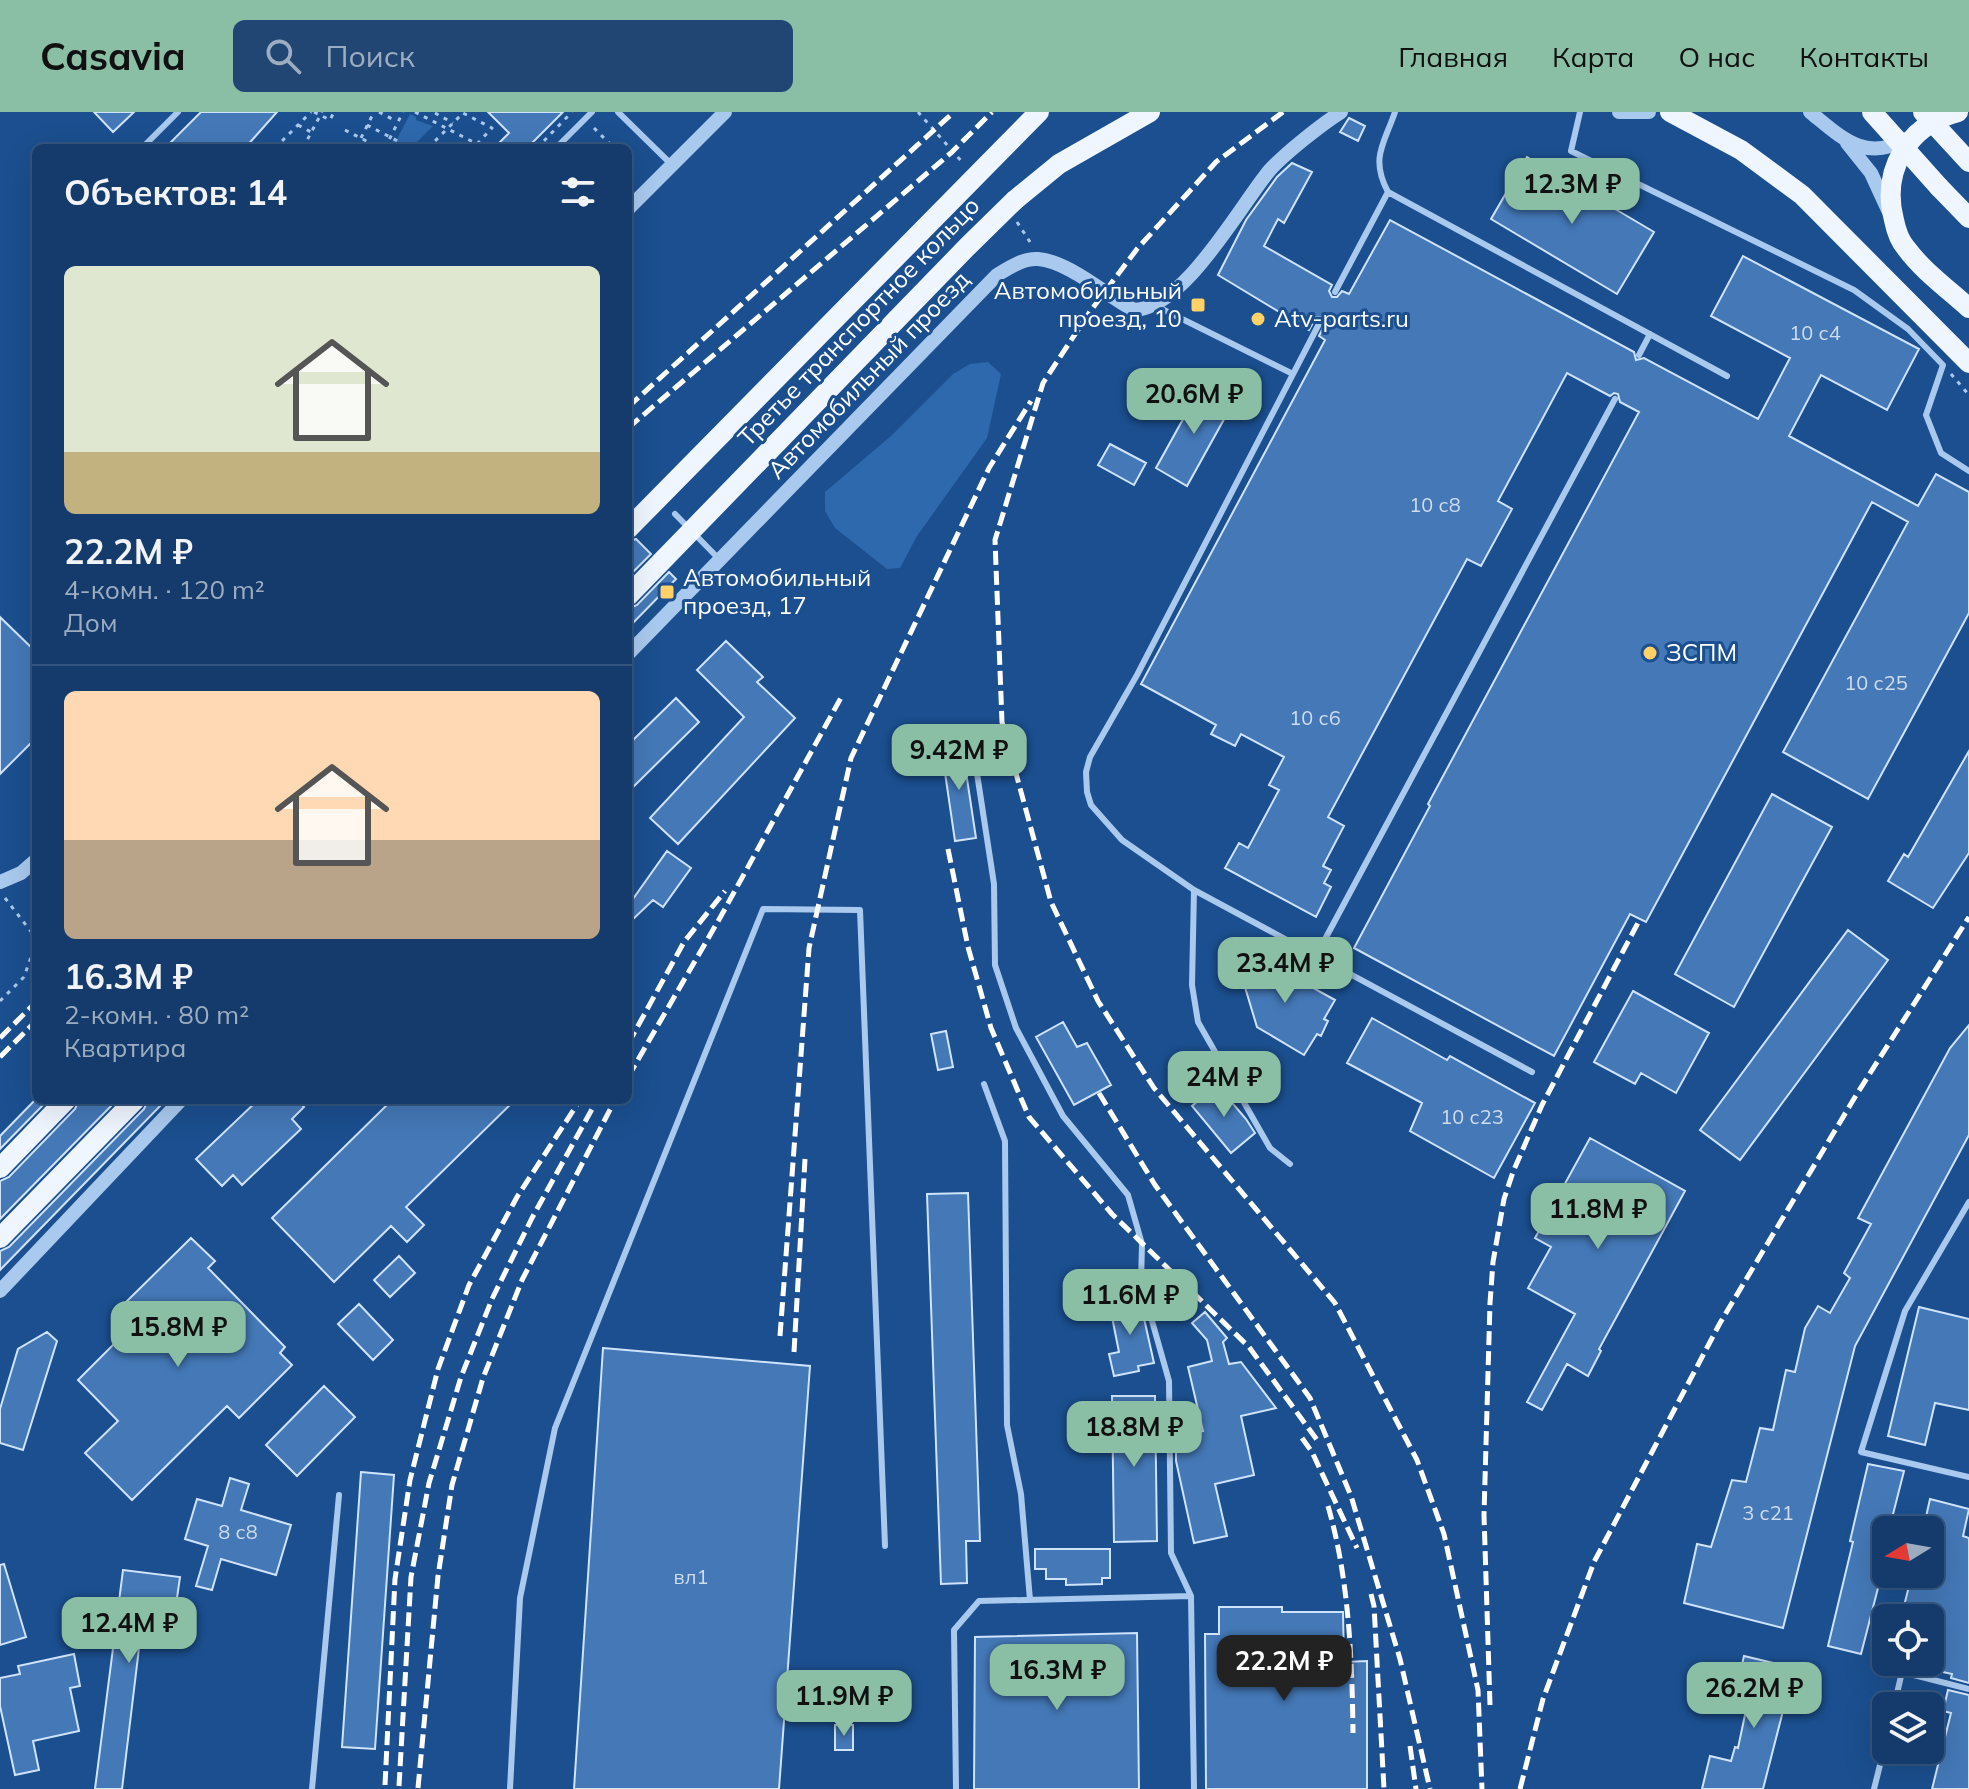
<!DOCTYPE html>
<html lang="ru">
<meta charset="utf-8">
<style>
:root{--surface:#143b6b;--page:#214673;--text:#f1f3f6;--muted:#9dadc1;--line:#33557e;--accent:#8abfa5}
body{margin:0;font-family:Mulish,sans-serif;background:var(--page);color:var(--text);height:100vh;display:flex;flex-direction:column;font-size:30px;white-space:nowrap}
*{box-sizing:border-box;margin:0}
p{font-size:26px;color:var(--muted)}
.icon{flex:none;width:44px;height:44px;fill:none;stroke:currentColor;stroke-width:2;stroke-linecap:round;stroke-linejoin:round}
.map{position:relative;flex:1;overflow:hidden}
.details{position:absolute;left:32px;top:32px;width:600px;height:960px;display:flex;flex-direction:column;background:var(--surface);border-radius:12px;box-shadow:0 8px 32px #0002,0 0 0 2px var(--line)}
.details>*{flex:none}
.needle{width:52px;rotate:259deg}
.buttons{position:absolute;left:1872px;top:1404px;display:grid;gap:16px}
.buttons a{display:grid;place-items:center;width:72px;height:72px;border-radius:12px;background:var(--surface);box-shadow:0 8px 32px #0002,0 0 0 2px var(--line);font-size:40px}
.price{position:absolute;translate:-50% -68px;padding:0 18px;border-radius:16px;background:var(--accent);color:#111;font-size:26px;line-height:52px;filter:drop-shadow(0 2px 4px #0008)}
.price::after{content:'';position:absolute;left:50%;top:48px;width:24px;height:18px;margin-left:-12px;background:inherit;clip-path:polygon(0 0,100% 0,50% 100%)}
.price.active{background:#222;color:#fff}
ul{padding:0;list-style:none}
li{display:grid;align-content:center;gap:16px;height:424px;padding:0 32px}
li+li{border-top:2px solid var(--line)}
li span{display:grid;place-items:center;height:248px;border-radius:12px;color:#555}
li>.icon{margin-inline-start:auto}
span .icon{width:144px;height:144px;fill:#fffc;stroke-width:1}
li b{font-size:34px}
h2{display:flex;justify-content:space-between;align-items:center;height:96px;padding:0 32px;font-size:34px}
header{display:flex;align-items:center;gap:48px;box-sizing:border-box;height:112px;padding:0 40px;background:var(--accent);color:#111}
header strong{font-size:38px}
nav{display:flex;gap:44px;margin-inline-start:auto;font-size:28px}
.search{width:560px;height:72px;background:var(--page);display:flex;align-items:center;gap:20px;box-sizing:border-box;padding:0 28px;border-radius:12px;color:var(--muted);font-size:30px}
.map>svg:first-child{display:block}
.green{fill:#2e69ad}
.building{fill:#4478b7;stroke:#cfe3fa;stroke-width:2}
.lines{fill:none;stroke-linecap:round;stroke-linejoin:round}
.path{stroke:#a9c9ee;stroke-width:3;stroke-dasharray:4 6;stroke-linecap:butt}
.service{stroke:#a9c9ee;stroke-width:6}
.tertiary{stroke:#a9c9ee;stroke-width:14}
.primary{stroke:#f0f6ff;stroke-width:20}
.rail{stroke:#fff;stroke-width:5;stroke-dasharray:14 6;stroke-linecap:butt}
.primary-bridge{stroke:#f0f6ff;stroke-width:20}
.poi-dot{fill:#ffd166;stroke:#1b4f8f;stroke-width:3}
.labels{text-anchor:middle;stroke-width:6;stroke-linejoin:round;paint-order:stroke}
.number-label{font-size:20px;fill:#d0dded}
.poi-label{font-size:24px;fill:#fff;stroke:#1b4f8f;text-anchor:start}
.street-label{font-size:24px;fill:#fff;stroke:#1b4f8f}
</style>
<header>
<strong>Casavia</strong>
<div class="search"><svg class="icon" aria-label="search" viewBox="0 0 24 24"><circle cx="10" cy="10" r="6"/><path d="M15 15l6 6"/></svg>Поиск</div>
<nav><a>Главная</a><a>Карта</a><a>О нас</a><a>Контакты</a></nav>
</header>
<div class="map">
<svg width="1969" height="1677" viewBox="0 0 1969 1677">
<rect width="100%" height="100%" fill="#1b4f8f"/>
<path class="green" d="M 410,2 L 416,5 L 416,8 L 433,14 L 411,36 L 389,36 L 393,28 L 396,29 Z
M 988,250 L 1001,262 L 987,326 L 917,424 L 900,456 L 887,457 L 835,416 L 825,399 L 825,380 L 891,324 L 953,262 L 970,252 Z"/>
<path class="building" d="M 94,0 L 134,0 L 113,20 Z
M 201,0 L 277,0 L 245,36 L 165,36 Z
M 488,0 L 563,0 L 527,36 L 494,36 L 509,21 Z
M 1349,6 L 1365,14 L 1358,29 L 1340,20 Z
M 1527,45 L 1654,120 L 1617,182 L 1491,107 Z
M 1292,51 L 1312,60 L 1284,111 L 1278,107 L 1264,134 L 1332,173 L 1329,179 L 1332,185 L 1337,185 L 1342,179 L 1349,182 L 1390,108 L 1634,240 L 1636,248 L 1644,246 L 1758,307 L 1790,246 L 1711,204 L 1743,144 L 1919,237 L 1887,298 L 1821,263 L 1789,324 L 1918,394 L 1936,362 L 1969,380 L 1969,501 L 1868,687 L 1783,640 L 1908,410 L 1872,390 L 1646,810 L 1630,802 L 1554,944 L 1354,836 L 1430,694 L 1428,692 L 1639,300 L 1620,290 L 1618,282 L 1614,281 L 1610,284 L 1567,261 L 1498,389 L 1512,397 L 1481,454 L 1467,447 L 1328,705 L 1344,714 L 1323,754 L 1331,758 L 1324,771 L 1331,775 L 1316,805 L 1225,756 L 1239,731 L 1248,736 L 1279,678 L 1269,673 L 1284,645 L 1241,622 L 1235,634 L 1211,622 L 1216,613 L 1141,572 L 1325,228 L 1319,224 L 1326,210 L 1323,205 L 1316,205 L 1309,218 L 1218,163 L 1246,108 L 1277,65 Z
M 1202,273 L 1233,291 L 1187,374 L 1156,356 Z
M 1110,332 L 1146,351 L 1134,373 L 1098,353 Z
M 636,427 L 651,442 L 628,465 L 628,430 Z
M 669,460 L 676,467 L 628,516 L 628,497 L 637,493 Z
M 0,505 L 36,540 L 36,626 L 0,662 Z
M 726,529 L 763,565 L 757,570 L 795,606 L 678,732 L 650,706 L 744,605 L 697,558 Z
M 676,586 L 699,610 L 628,680 L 628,633 Z
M 961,627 L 976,726 L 955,729 L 944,654 L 947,654 L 944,629 Z
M 1969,639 L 1969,741 L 1933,796 L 1888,769 L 1904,742 L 1908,745 Z
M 1772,682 L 1832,715 L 1734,895 L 1675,862 Z
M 667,739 L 691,756 L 663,795 L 653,788 L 628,812 L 628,794 Z
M 1848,818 L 1888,848 L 1740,1048 L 1700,1018 Z
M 1259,846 L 1335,888 L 1324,907 L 1328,909 L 1321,924 L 1317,922 L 1304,943 L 1257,915 L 1238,852 Z
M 1633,879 L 1709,921 L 1676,981 L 1641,961 L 1635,972 L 1594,950 Z
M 1372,906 L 1447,948 L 1450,944 L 1535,991 L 1494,1066 L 1410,1019 L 1422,991 L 1347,951 Z
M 1063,910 L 1077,935 L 1087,931 L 1111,973 L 1074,993 L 1036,925 Z
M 1969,913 L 1969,1023 L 1855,1234 L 1783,1516 L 1684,1491 L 1697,1432 L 1711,1435 L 1732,1368 L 1746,1370 L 1760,1316 L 1773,1318 L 1786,1258 L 1795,1260 L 1805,1216 L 1818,1194 L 1830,1201 L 1850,1166 L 1844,1161 L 1871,1112 L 1858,1106 L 1950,936 Z
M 946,919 L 953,955 L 938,958 L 931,922 Z
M 1217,973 L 1246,1007 L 1255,1021 L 1231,1041 L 1192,994 Z
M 35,988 L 48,988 L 0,1037 L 0,1024 Z
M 79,988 L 117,988 L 0,1107 L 0,1069 L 9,1065 L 75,997 Z
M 148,988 L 166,988 L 0,1158 L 0,1139 L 9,1135 L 144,997 Z
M 258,988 L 297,988 L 304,995 L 292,1007 L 301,1017 L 242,1073 L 233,1063 L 222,1074 L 196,1047 Z
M 392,988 L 515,988 L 406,1095 L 424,1113 L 407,1130 L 391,1114 L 334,1170 L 272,1106 Z
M 1590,1026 L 1685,1079 L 1599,1237 L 1601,1239 L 1588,1264 L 1567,1252 L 1542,1298 L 1527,1290 L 1575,1202 L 1528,1176 L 1551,1135 L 1535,1126 Z
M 968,1081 L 980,1429 L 966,1429 L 967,1471 L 941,1472 L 927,1082 Z
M 191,1126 L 215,1149 L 208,1156 L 285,1235 L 280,1241 L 292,1253 L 239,1306 L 227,1294 L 132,1388 L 85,1341 L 118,1309 L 78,1268 L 138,1208 L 123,1193 Z
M 399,1144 L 415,1161 L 390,1185 L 374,1168 Z
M 1139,1184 L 1154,1251 L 1138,1254 L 1139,1259 L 1114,1264 L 1109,1242 L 1119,1240 L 1109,1190 Z
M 359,1192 L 393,1228 L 373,1248 L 338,1212 Z
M 1919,1195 L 1969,1207 L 1969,1298 L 1935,1291 L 1925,1333 L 1888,1324 Z
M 1205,1200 L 1227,1226 L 1223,1230 L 1229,1252 L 1241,1250 L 1276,1296 L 1241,1304 L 1254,1363 L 1215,1372 L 1227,1424 L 1194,1431 L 1176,1349 L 1176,1326 L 1203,1319 L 1188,1255 L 1212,1249 L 1207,1228 L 1192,1211 Z
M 47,1220 L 57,1229 L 23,1338 L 0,1331 L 0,1297 L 18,1237 Z
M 603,1236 L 810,1254 L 779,1677 L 574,1677 Z
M 324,1274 L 355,1305 L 297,1364 L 266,1333 Z
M 1112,1284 L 1155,1284 L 1157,1429 L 1114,1430 Z
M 1868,1352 L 1904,1359 L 1889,1418 L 1886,1418 L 1886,1445 L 1861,1542 L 1828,1534 L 1853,1430 L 1850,1429 Z
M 361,1360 L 394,1363 L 375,1637 L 342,1635 Z
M 230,1366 L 249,1372 L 241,1398 L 291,1413 L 276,1463 L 221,1447 L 212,1478 L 196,1474 L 208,1434 L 185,1427 L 197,1387 L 222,1394 Z
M 1930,1387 L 1969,1397 L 1963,1424 L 1969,1426 L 1969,1571 L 1951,1566 L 1952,1562 L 1929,1557 L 1930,1506 L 1901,1506 L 1912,1462 L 1930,1462 L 1930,1418 L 1923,1418 Z
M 1035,1437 L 1110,1437 L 1110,1466 L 1102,1466 L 1102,1472 L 1066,1473 L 1066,1467 L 1046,1467 L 1046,1457 L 1035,1457 Z
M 4,1452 L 26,1525 L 0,1533 L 0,1453 Z
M 123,1458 L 180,1465 L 174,1507 L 143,1503 L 122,1677 L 95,1677 Z
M 1219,1495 L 1282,1495 L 1282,1500 L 1343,1500 L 1344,1550 L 1367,1549 L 1367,1677 L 1206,1677 L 1205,1522 L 1219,1522 Z
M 1137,1521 L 1139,1677 L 974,1677 L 975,1525 Z
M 74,1542 L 80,1574 L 70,1576 L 79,1619 L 33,1629 L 39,1658 L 15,1663 L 0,1594 L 0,1566 L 20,1562 L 18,1554 Z
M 1744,1544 L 1794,1556 L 1763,1677 L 1702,1677 L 1710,1644 L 1731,1649 L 1735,1635 L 1738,1636 L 1754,1560 L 1741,1557 Z
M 1948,1578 L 1969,1583 L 1969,1677 L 1932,1677 L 1951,1601 L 1943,1599 Z
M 835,1613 L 853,1613 L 853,1638 L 835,1638 Z"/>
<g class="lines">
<path class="path" d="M 314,0 L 330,8 L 334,0
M 379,0 L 396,9
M 415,0 L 477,32 L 492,16 L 461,0
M 918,0 L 963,51
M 435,1 L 453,11
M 298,13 L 311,20
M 367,13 L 411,36
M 594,16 L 614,36
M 345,18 L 380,36
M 361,26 L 374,0
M 275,36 L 311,0
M 303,36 L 322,0
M 385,36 L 403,0
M 428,36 L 462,2
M 537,36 L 572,0
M 628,50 L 630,52
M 1017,110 L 1030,130
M 1951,262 L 1969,283
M 5,786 L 36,826
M 0,889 L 24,865 L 36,831"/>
<path class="service" d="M 618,0 L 672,53
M 1580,0 L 1571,39 L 1854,178 L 1908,217 L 1943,253 L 1926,303 L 1941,341 L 1969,359
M 142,36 L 178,0
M 556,36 L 592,0
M 1388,80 L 1727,264
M 1335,180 L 1388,80 C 1370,46 1384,32 1395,0
M 1156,194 L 1293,262
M 1320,210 L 1137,563 L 1090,645 L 1086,660 L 1087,680 L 1091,693 L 1122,728 L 1194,778 L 1532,960
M 1639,243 L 1650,222
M 675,402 L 720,448
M 970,616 L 994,772 L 995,853 L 1016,916 L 1063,1004 L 1128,1083 L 1142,1132 L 1141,1170 L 1169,1269 L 1171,1441 L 1191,1484
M 1194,778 L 1192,873 L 1198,910 L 1270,1036 L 1290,1052
M 1316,844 L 1615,287
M 984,972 L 1005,1029 L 1007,1313 L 1021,1382 L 1030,1488
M 1969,1090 L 1905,1199 L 1861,1340 L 1969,1365
M 1894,1594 L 1902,1560 L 1969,1577
M 312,1677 L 339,1383
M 510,1677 L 520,1486 L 555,1316 L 763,797 L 860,798 L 885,1434
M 956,1677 L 954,1518 L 979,1489 L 1191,1484 L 1194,1677
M 1874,1677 L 1886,1629"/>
<path class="tertiary" d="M 1619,0 L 1649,0
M 1810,0 C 1841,25 1865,51 1906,27
M 1847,31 L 1871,61 L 1888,98
M 628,97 L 725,0
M 628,542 L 997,163 C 1009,156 1023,146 1038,147 C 1068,149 1107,184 1134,198 C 1184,196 1238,97 1269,59 C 1284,42 1322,12 1341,0
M 0,770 L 21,761 L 36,748
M 0,1179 L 181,988"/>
<path class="primary" d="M 1670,0 L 1741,38 L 1802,83 L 1969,251
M 1958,0 C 1908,13 1881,58 1894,108 C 1896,118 1899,128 1906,136 C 1923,159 1948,177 1969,196
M 1939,75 L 1969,106
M 1015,88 L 1059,52 L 1150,0
M 0,1056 L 66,988
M 0,1126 L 135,988"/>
<path class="rail" d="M 1283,0 L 1216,50 L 1137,137 L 1089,201 L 1043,271 L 995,428 L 1002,610 L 1051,790 L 1098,889 L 1154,976 L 1335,1191 L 1417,1348 L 1444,1422 L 1478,1578 L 1482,1677
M 628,295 L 954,0
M 628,316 L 952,40 L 992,0
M 948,737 L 968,835 L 991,916 L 1029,1005 L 1112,1102 L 1249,1235 L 1320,1332
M 0,926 L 36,890
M 628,932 L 684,830 L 725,779
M 0,945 L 36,909
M 628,965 L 721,804 L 843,582
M 1099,981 L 1155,1073 L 1310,1286 L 1351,1384 L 1400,1547 L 1430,1677
M 780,1224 L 809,836 L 851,646 L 989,356 L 1031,289
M 794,1240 L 805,1047
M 1302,1326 L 1312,1340 L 1357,1436
M 1328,1394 C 1349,1467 1352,1545 1353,1621
M 1371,1482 L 1374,1494 L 1384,1677
M 1490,1593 L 1484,1403 L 1490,1191 L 1493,1150 L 1504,1087 L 1513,1060 L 1542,993 L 1640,807
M 1410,1634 L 1416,1677
M 385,1673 L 395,1467 L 410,1368 L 438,1257 L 469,1173 L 517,1085 L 580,988
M 399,1674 L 411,1465 L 429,1371 L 461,1265 L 492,1187 L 532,1106 L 597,988
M 418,1676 L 438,1464 L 452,1373 L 483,1266 L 522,1168 L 615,988
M 1520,1677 L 1543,1587 L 1594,1450 L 1720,1211 L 1855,985 L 1969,805"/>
<path class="primary-bridge" d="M 1872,0 L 1939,75
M 1923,0 L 1969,50
M 628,417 L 1039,0
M 628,484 L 967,135 L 1015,88"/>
</g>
<g class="poi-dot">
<rect x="1190" y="185" width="16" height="16" rx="4"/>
<circle cx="1258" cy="207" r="8"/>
<rect x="659" y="472" width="16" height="16" rx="4"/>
<circle cx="1650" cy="541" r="8"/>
</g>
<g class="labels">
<g class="number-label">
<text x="1815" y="228">10 с4</text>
<text x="1435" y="400">10 с8</text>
<text x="1876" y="578">10 с25</text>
<text x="1315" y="613">10 с6</text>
<text x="1472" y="1012">10 с23</text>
<text x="1768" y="1408">3 с21</text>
<text x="238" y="1427">8 с8</text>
<text x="691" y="1472">вл1</text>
</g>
<g class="poi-label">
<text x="1182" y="187" text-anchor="end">Автомобильный<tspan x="1182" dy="28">проезд, 10</tspan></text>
<text x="1274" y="215">Atv-parts.ru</text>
<text x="683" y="474">Автомобильный<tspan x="683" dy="28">проезд, 17</tspan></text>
<text x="1666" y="549">ЗСПМ</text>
</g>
<g class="street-label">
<text transform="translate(859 210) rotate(-46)" y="8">Третье транспортное кольцо</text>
<text transform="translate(869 263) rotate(-46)" y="8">Автомобильный проезд</text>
</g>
</g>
</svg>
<div class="buttons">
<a><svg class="needle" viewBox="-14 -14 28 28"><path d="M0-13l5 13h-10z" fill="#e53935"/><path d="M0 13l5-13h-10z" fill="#9dadc1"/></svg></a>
<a><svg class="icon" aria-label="locate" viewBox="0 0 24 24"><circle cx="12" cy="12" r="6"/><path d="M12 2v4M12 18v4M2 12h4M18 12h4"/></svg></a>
<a><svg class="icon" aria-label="layers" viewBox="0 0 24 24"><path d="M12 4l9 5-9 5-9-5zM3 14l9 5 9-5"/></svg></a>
</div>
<b class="price" style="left:1572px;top:114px">12.3M ₽</b>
<b class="price" style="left:1194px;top:324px">20.6M ₽</b>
<b class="price" style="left:959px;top:680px">9.42M ₽</b>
<b class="price" style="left:1285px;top:893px">23.4M ₽</b>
<b class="price" style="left:1224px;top:1007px">24M ₽</b>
<b class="price" style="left:1598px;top:1139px">11.8M ₽</b>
<b class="price" style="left:1130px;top:1225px">11.6M ₽</b>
<b class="price" style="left:178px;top:1257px">15.8M ₽</b>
<b class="price" style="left:1134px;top:1357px">18.8M ₽</b>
<b class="price" style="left:129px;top:1553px">12.4M ₽</b>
<b class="price active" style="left:1284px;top:1591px">22.2M ₽</b>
<b class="price" style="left:1057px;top:1600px">16.3M ₽</b>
<b class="price" style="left:1754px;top:1618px">26.2M ₽</b>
<b class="price" style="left:844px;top:1626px">11.9M ₽</b>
<section class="details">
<h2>Объектов: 14<svg class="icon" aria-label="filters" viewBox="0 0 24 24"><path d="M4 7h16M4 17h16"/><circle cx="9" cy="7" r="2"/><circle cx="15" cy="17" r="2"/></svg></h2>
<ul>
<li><span style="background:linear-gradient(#dfe7d0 75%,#c2b280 0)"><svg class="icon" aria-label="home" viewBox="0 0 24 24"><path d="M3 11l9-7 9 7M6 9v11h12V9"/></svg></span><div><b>22.2M ₽</b><p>4-комн. · 120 m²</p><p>Дом</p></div></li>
<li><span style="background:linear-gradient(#ffd9b3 60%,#b9a48a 0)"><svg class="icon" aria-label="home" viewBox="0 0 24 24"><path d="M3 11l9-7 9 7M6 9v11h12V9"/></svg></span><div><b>16.3M ₽</b><p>2-комн. · 80 m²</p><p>Квартира</p></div></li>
</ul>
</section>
</div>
